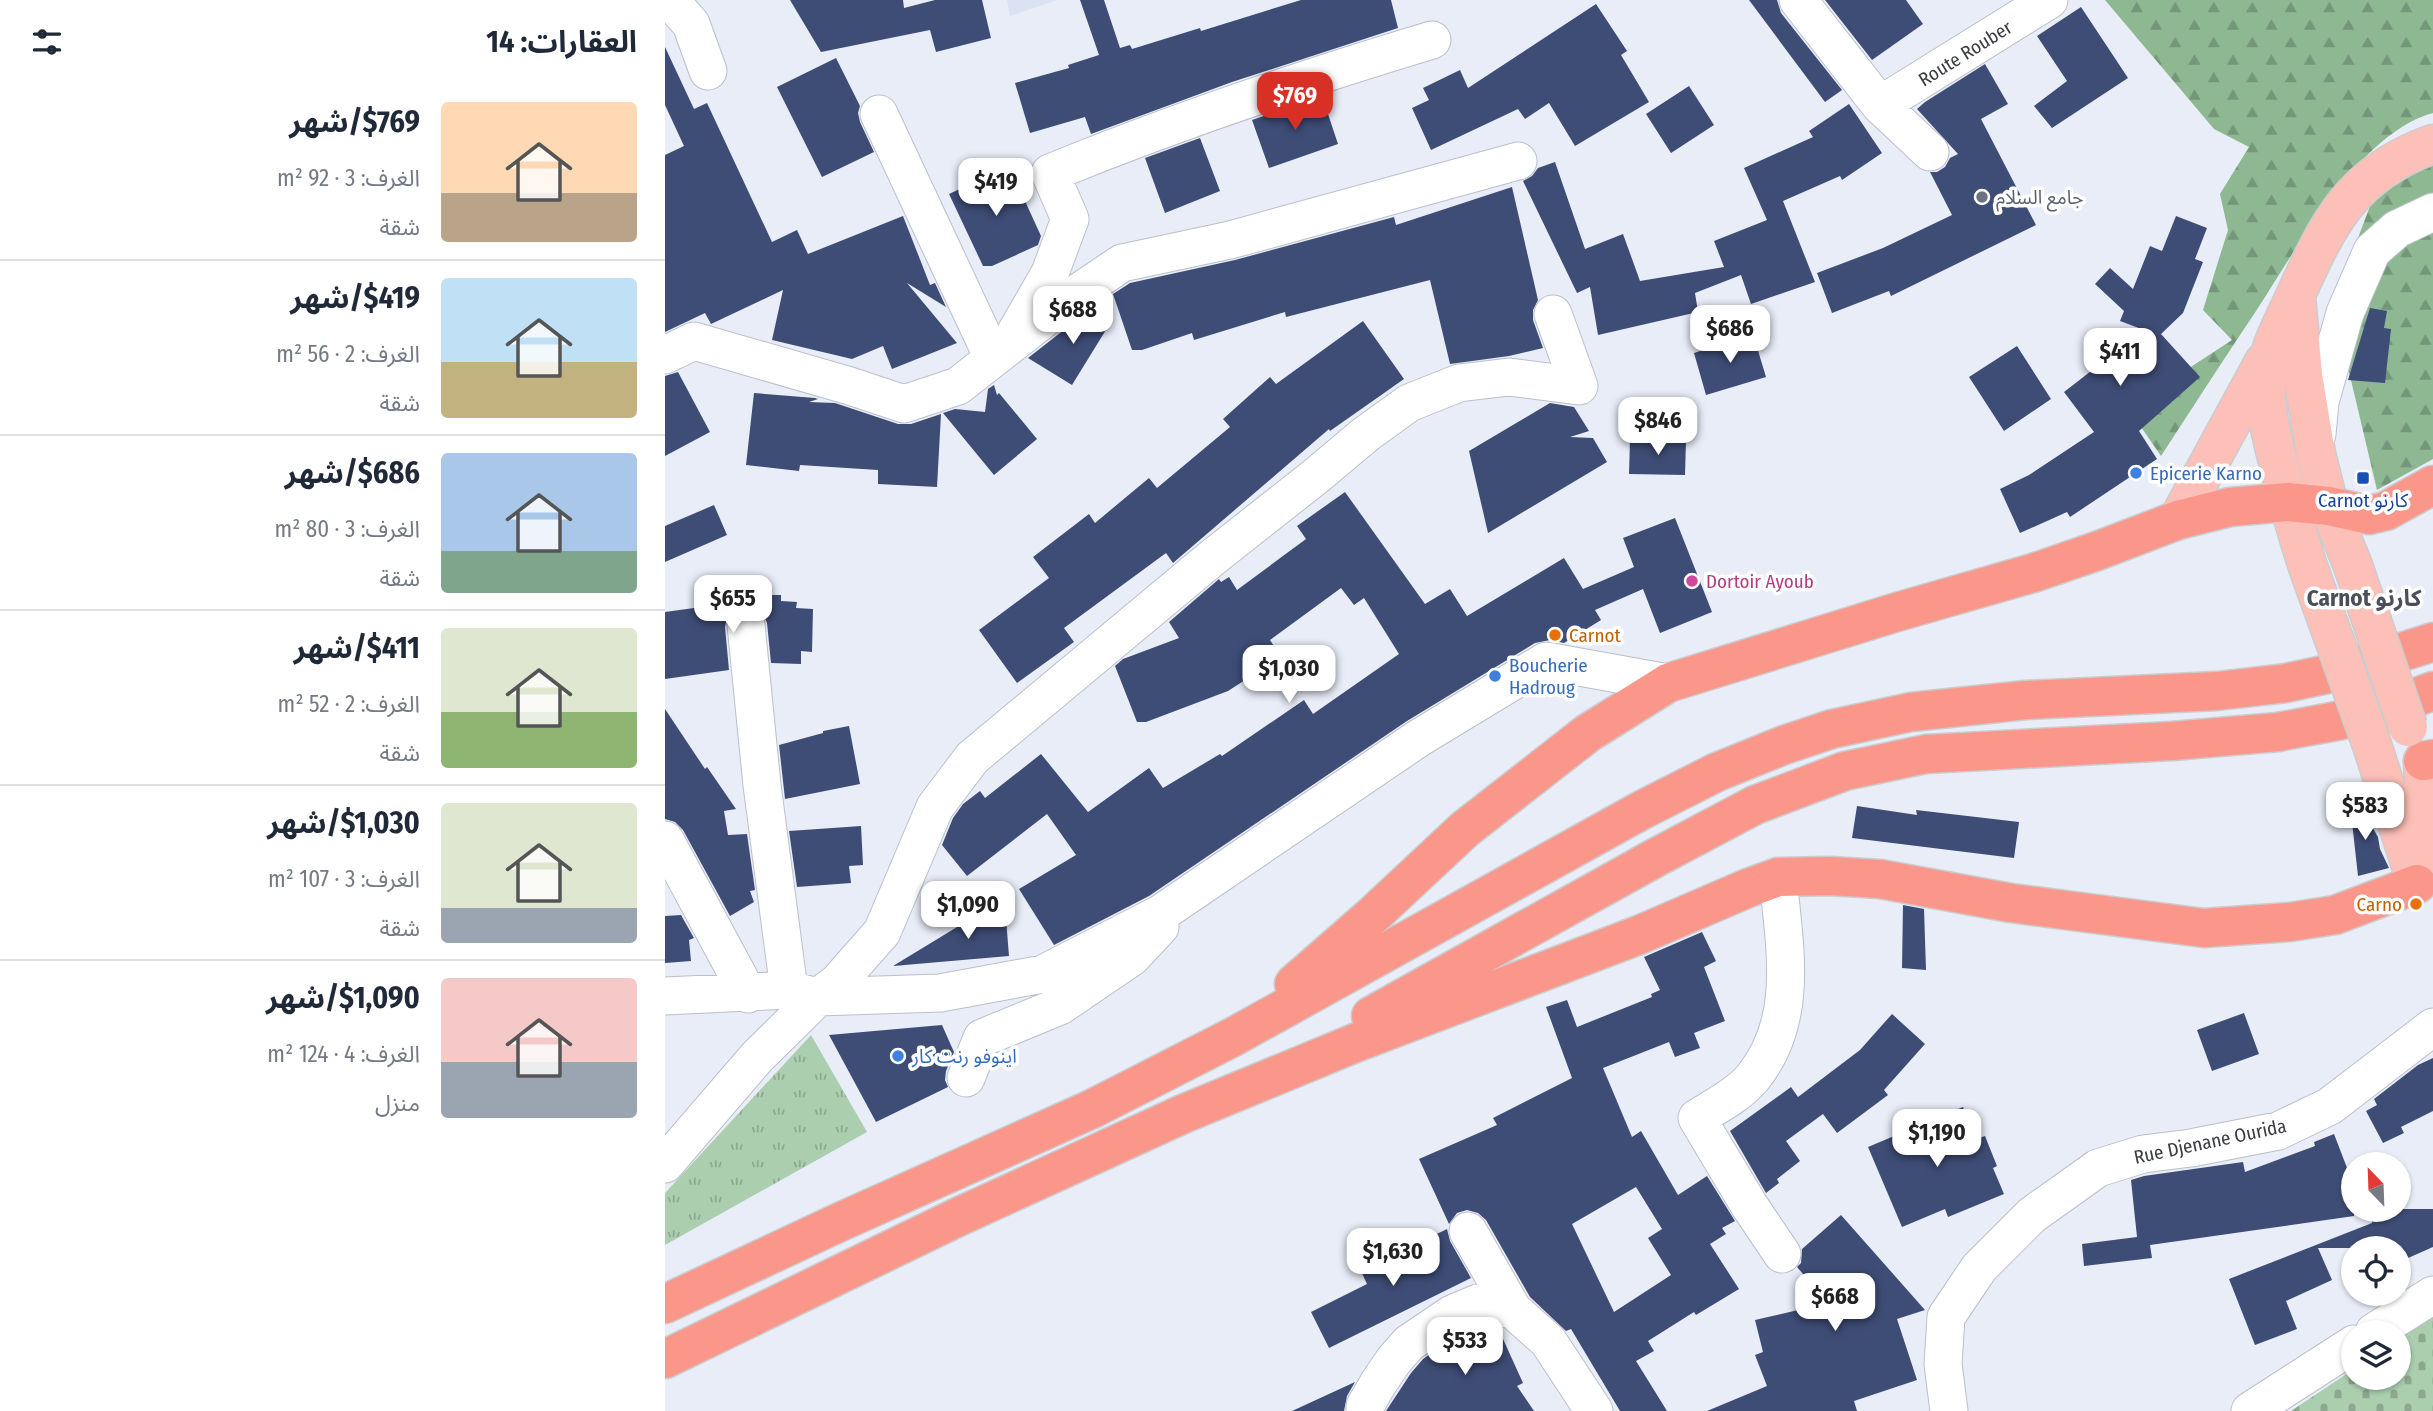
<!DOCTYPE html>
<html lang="ar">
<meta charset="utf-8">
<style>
:root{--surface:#fff;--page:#f6f6f7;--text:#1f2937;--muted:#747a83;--line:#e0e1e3;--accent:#d93025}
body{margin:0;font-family:"Fira Sans Condensed","Noto Sans Arabic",sans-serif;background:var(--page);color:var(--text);direction:rtl;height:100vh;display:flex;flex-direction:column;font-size:26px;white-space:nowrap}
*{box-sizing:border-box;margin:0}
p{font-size:23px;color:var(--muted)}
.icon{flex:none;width:38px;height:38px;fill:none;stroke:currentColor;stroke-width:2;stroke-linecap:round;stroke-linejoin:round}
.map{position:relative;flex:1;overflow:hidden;direction:ltr}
.panel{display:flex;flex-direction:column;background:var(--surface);width:665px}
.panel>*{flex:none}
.needle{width:46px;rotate:337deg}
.fabs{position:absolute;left:1676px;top:1152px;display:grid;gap:14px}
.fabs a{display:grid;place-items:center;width:70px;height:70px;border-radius:50%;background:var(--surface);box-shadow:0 2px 5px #0004;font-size:35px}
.price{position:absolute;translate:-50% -60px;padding:0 16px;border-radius:14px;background:#fff;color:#222;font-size:23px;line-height:46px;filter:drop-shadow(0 2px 4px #0008)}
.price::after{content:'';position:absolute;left:50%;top:42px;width:21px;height:16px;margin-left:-10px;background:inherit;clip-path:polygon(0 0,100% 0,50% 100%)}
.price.on{background:var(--accent);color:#fff}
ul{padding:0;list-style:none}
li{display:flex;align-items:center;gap:21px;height:175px;padding:0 28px}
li+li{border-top:2px solid var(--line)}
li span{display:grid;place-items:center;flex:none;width:196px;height:140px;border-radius:7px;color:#555}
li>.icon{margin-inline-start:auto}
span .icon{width:84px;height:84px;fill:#fffc;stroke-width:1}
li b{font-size:30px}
h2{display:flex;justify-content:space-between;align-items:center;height:84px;padding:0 28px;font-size:30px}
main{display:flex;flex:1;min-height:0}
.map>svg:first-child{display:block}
.built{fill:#dae2f3}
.grass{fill:url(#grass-tufts)}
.forest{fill:url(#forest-firs)}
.cemetery{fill:url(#cemetery-stones)}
.building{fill:#3e4d76;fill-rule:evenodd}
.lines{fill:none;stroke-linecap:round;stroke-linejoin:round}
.minor-casing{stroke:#babfca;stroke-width:39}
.major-casing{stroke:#cccccd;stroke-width:41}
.highway-casing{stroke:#cccccd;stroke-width:41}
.minor{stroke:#fff;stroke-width:37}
.major{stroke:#fdc0b9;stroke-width:38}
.highway{stroke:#fb968b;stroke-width:38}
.major-bridge-casing{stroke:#cccccd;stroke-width:41;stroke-linecap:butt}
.major-bridge{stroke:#fdc0b9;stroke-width:38}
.worship-dot{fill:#6b7280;stroke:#fff;stroke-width:2.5}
.shop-dot{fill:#3f7fe0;stroke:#fff;stroke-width:2.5}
.transit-dot{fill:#1a4fb4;stroke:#fff;stroke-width:2.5}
.hotel-dot{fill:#d1479c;stroke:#fff;stroke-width:2.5}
.food-dot{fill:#e8710a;stroke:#fff;stroke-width:2.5}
.labels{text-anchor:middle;stroke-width:7;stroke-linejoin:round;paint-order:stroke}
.street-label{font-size:19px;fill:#393b3f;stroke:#fff}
.worship-label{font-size:19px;fill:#5b616d;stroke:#fff;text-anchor:start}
.shop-label{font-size:19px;fill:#366cbe;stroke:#fff;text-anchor:start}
.transit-label{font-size:19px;fill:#164399;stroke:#fff}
.hotel-label{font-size:19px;fill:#b23c85;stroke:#fff;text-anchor:start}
.food-label{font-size:19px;fill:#c56008;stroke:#fff;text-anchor:start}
.quarter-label{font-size:23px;font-weight:bold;fill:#4b4f59;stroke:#fff}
</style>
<main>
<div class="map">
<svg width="1768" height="1411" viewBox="0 0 1768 1411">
<defs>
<pattern id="grass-tufts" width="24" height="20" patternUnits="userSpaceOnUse" patternTransform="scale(1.75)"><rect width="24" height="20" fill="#abceaf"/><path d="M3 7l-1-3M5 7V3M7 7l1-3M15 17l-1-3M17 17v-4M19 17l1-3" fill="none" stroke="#8ca890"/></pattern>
<pattern id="forest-firs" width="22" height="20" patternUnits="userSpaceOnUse" patternTransform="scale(1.75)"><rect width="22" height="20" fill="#8db892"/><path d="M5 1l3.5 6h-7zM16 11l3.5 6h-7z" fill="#749779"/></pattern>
<pattern id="cemetery-stones" width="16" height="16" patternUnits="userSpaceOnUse" patternTransform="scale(1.75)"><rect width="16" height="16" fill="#abceaf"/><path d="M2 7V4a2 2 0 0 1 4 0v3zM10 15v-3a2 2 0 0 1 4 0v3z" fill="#8ca890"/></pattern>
</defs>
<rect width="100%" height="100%" fill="#e8edf8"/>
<path class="built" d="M 342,0 L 392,0 L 345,16 Z"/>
<path class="grass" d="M 146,1035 L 202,1132 L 0,1245 L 0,1193 Z"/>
<path class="forest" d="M 1440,0 L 1768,0 L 1768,113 C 1694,133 1633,247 1593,308 C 1560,357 1528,407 1496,456 L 1463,408 L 1567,340 L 1538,310 L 1563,230 L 1555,194 L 1584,147 L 1549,129 Z
M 1768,148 L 1768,459 L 1712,490 L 1668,304 L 1710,193 Z"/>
<path class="cemetery" d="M 1768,1311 L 1768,1411 L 1626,1411 L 1689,1369 L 1689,1377 L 1734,1377 L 1734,1332 Z"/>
<path class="building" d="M 125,0 L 238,0 L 239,8 L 270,0 L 317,0 L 326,38 L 271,52 L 265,30 L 156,52 Z
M 415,0 L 439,0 L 455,48 L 465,45 L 467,49 L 535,28 L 536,31 L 636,0 L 726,0 L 733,28 L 567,82 L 426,134 L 420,117 L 365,133 L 350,83 L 404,68 L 403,65 L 434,55 Z
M 1084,0 L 1112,0 L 1116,13 L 1177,90 L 1160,102 Z
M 1160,0 L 1241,0 L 1258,24 L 1207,60 Z
M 931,4 L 962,51 L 956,55 L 984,102 L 910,146 L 884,103 L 860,119 L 853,109 L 766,150 L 747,108 L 764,100 L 758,88 L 795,70 L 803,88 Z
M 1416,7 L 1463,78 L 1387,128 L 1369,106 L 1402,81 L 1372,36 Z
M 0,47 L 29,109 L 42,103 L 107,242 L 132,230 L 143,254 L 238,216 L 265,285 L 270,283 L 281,307 L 242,283 L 292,343 L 227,369 L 218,346 L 187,359 L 107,340 L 118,290 L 46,324 L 40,313 L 0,332 L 0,155 L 19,146 L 0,105 Z
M 171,58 L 195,106 L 193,113 L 195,122 L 209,152 L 157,177 L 112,87 Z
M 1320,64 L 1343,104 L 1316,119 L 1371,225 L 1226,296 L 1224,291 L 1167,313 L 1152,273 L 1218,248 L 1287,215 L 1265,172 L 1272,172 L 1280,167 L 1285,158 L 1293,154 L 1252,109 L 1260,102 Z
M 1024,86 L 1049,125 L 1006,153 L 981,114 Z
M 657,96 L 673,144 L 604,168 L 587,120 Z
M 1184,104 L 1217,153 L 1177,180 L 1175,176 L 1118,201 L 1150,282 L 1086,304 L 1076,275 L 1030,293 L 1033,312 L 933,335 L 925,287 L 912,293 L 858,181 L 867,176 L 873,168 L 890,162 L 920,249 L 958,234 L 975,281 L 1059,267 L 1049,241 L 1102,220 L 1079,168 L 1148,137 L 1144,131 Z
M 535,138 L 555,191 L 500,213 L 480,158 Z
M 344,166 L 376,236 L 373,245 L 327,266 L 318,266 L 284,194 Z
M 847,187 L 873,300 L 868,310 L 868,320 L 878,348 L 844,356 L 785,364 L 765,280 L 621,317 L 620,312 L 529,340 L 527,333 L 477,350 L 467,350 L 448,294 L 465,283 L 570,260 L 729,217 L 731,225 Z
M 1511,216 L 1542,228 L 1530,259 L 1538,262 L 1518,313 L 1496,334 L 1535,377 L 1474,431 L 1492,459 L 1405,517 L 1402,512 L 1355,533 L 1335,489 L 1364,475 L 1429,432 L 1399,392 L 1479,330 L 1455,321 L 1459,311 L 1430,284 L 1445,268 L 1468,289 L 1485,246 L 1497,251 Z
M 427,308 L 447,320 L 407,385 L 363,358 Z
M 1705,308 L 1722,311 L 1719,328 L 1726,329 L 1720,383 L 1683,380 Z
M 698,321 L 739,379 L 665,431 L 664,429 L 508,563 L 501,553 L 399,628 L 409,642 L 352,683 L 314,630 L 384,578 L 368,557 L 424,514 L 430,523 L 484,478 L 492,488 L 565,427 L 558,419 L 605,377 L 611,384 Z
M 1088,334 L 1101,377 L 1041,395 L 1029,353 Z
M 1352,346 L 1386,399 L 1339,431 L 1304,377 Z
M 13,372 L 45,432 L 0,456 L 0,376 Z
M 329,385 L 332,395 L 334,393 L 372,439 L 329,475 L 278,413 L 290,409 L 320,412 L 323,389 Z
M 89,393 L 150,398 L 153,399 L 144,402 L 170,403 L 233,424 L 246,424 L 276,414 L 272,487 L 213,484 L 213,470 L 135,465 L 134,471 L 81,465 Z
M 885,403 L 909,407 L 924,431 L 905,437 L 928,438 L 942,462 L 823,533 L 804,451 Z
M 965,439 L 1021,440 L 1020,475 L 964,474 Z
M 680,492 L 760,604 L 785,589 L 802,616 L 899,558 L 918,589 L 969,567 L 958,538 L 1010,518 L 1047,612 L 995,633 L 978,589 L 930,610 L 936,620 L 899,643 L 885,640 L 870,643 L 742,721 L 484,896 L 389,945 L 354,889 L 411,855 L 382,814 L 302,876 L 277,845 L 288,818 L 298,804 L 315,791 L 320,798 L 376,754 L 423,812 L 484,768 L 498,788 L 555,754 L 557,756 L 639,700 L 648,714 L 734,654 L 699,598 L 689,605 L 676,588 L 605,640 L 616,657 L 563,691 L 481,722 L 472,722 L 450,666 L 458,659 L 514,638 L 504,622 L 554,579 L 556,582 L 564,577 L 572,590 L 641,539 L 632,526 Z
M 49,505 L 62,535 L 0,562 L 0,526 Z
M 87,595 L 116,595 L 116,601 L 132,602 L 131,608 L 148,609 L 147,652 L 136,651 L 136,664 L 106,663 L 102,623 L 98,613 L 89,606 L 78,604 L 68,608 L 62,617 L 60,627 L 64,670 L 0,679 L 0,612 L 87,600 Z
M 0,709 L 40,769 L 42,767 L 71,809 L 59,811 L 63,835 L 82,834 L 90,890 L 85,891 L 89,902 L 65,916 L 18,830 L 10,822 L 0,819 Z
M 184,726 L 195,784 L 120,799 L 114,745 L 158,733 L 158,731 Z
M 1683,786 L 1713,837 L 1715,849 L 1724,868 L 1693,876 Z
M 1192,806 L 1252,815 L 1251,810 L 1354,822 L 1349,858 L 1187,838 Z
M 196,826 L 198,865 L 184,866 L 186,883 L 132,887 L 124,831 Z
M 1238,905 L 1259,909 L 1261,970 L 1237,968 Z
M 340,906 L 344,956 L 228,966 L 325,907 Z
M 16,915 L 29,938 L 24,940 L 26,961 L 0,963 L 0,916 Z
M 1037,932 L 1051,961 L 1039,967 L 1060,1021 L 1029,1033 L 1035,1048 L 1010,1057 L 1004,1042 L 938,1068 L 967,1137 L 976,1131 L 1013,1195 L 1042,1176 L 1070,1221 L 1057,1228 L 1061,1234 L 1045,1244 L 1074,1289 L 1031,1315 L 1029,1312 L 983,1341 L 989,1351 L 971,1361 L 1002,1411 L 955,1411 L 906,1329 L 901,1331 L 865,1297 L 821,1220 L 813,1213 L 802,1210 L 792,1213 L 784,1224 L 754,1159 L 832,1125 L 828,1118 L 907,1078 L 881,1007 L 902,1000 L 912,1027 L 987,997 L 986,994 L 995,990 L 979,957 ZM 971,1187 L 997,1229 L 983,1238 L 1006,1275 L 949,1312 L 907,1224 Z
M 1579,1013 L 1594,1054 L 1547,1071 L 1532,1030 Z
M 1227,1014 L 1260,1044 L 1219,1090 L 1223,1095 L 1172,1133 L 1158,1114 L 1121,1141 L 1135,1161 L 1112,1179 L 1114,1183 L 1101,1193 L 1065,1131 L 1126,1087 L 1133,1097 L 1195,1050 Z
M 277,1025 L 289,1052 L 281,1071 L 280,1080 L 283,1087 L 211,1122 L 164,1035 Z
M 1768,1058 L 1768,1111 L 1736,1127 L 1739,1133 L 1718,1143 L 1701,1111 L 1712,1105 L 1709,1099 L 1753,1065 Z
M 1298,1107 L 1311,1139 L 1320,1136 L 1332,1166 L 1328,1168 L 1339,1194 L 1283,1217 L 1280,1209 L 1237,1227 L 1203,1147 Z
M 1669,1134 L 1689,1186 L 1689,1216 L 1485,1245 L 1487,1258 L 1419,1266 L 1417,1244 L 1472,1237 L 1466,1180 L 1479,1176 L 1578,1162 L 1580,1172 L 1650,1146 L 1649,1142 Z
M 1704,1209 L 1768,1209 L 1768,1247 L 1734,1262 L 1734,1248 L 1653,1248 L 1667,1280 L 1621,1301 L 1632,1329 L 1590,1345 L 1564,1279 L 1707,1223 Z
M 1176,1215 L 1260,1310 L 1232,1319 L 1252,1380 L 1189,1401 L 1192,1411 L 1042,1411 L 1102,1386 L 1090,1355 L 1098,1352 L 1090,1320 L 1163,1303 L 1132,1267 L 1136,1263 L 1137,1249 Z
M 782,1229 L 785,1241 L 806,1278 L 664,1348 L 646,1312 L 702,1284 L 696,1271 Z
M 815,1325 L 833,1328 L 858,1383 L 852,1386 L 869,1411 L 721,1411 L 746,1373 L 758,1359 L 796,1333 Z
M 690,1382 L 682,1396 L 679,1411 L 627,1411 Z"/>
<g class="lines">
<defs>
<path id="minor" d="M 5,0 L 26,24 L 43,71
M 1133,0 L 1215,105 L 1265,152
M 1215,105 L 1384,0
M 214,114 L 328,358
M 351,332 L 385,273 L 405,219 L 385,173 C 510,122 637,79 767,40
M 0,355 L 29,341 L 185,386 L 239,404 L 293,386 L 408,296 L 457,263 L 565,240 L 853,161
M 1652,434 L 1655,402 L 1680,313 L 1707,251 L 1732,229 L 1768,212
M 81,625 L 97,785 L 124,990
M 0,840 L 83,994
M 1113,877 C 1119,945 1135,1018 1089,1076 C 1075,1094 1051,1106 1032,1118 L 1084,1205 L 1117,1254
M 0,996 L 124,990 L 153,997 L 275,993 L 378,974 L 495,914 L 754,738 L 881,661 L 1003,683
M 301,1078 L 317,1038 L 395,1006 L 467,957 L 495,927
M 0,1164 L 92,1057 L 153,997 L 173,982 L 217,932 L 270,807 L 307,758 L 547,558 L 651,476 L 701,434 L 744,403 L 794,383 L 844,377 L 914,386 L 888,314
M 803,1231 L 848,1310
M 1709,1332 L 1768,1295
M 700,1411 L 700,1406 L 714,1382 L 729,1360 L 744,1343 L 787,1314 L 813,1303 L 848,1310 L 883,1341 L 929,1411
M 1284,1411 L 1278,1364 L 1281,1317 L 1314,1268 L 1367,1215 L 1433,1168 L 1478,1154 L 1526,1148 L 1613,1131 L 1665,1106 L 1768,1027
M 1585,1411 L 1689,1344"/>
<path id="major" d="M 1631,297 L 1638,375 L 1651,454 L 1664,506 L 1688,566
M 1513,520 L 1599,362
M 1647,578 C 1634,543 1625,506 1615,470 C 1609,444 1601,419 1601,392 C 1600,354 1612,335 1628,301 C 1662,226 1684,174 1768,144
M 1706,742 L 1752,884
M 1754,875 L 1761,823 L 1758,761"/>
<path id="highway" d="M 1758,761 L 1768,759
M 629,984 L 708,915 L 800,829 L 923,733 L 1003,683 L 1232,612 L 1368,573 L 1432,551 L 1513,520 L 1565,507 L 1623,502 L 1664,506 L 1704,515 L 1721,511 L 1768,485
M 706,1016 L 990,858 L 1090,805 L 1180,771 L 1261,754 L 1507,741 L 1613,732 L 1677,720 L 1733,704 L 1768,691
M 0,1304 L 175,1222 L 427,1109 L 568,1037 L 977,810 L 1052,772 L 1119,745 L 1167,729 L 1246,712 L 1361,700 L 1552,691 L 1621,683 L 1677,671 L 1768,642
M 0,1359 L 293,1217 L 518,1114 L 690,1043 L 974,935 L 1083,888 L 1113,877 L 1165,876 L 1215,879 L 1346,903 L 1539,928 L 1625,922 L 1670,915 L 1752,884"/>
</defs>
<use href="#minor" class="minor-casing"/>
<use href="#major" class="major-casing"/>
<use href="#highway" class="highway-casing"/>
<use href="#minor" class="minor"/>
<use href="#major" class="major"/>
<use href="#highway" class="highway"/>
<defs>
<path id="major-bridge" d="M 1688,566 L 1743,727
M 1647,578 L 1706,742"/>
</defs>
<use href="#major-bridge" class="major-bridge-casing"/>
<use href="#major-bridge" class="major-bridge"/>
</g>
<circle class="worship-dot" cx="1317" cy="197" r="7"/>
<g class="shop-dot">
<circle cx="1471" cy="473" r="7"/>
<circle cx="830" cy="676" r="7"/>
<circle cx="233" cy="1056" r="7"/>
</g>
<rect class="transit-dot" x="1691" y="471" width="14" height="14" rx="3.5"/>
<circle class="hotel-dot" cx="1027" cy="581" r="7"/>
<g class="food-dot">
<circle cx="890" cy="635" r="7"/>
<circle cx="1751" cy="904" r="7"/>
</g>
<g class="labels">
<g class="street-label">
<text transform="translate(1300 53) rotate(-32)" y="7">Route Rouber</text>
<text transform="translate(1545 1141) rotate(-12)" y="7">Rue Djenane Ourida</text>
</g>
<g class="worship-label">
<text x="1331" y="204">جامع السلام</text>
</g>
<g class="shop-label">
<text x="1485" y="480">Epicerie Karno</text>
<text x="844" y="672">Boucherie<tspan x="844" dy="22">Hadroug</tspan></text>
<text x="247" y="1063">اينوفو رنت كار</text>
</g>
<g class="transit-label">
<text x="1698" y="507">Carnot كارنو</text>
</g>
<g class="hotel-label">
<text x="1041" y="588">Dortoir Ayoub</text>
</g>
<g class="food-label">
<text x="904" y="642">Carnot</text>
<text x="1737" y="911" text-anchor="end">Carno</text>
</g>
<g class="quarter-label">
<text x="1699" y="606">Carnot كارنو</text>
</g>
</g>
</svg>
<div class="fabs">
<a><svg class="needle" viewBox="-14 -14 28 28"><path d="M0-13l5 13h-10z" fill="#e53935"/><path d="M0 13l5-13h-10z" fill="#747a83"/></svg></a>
<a><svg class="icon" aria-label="locate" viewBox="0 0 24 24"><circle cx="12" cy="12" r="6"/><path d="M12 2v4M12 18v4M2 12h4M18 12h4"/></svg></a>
<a><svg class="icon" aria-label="layers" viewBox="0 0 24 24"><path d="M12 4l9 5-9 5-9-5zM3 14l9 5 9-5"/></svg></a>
</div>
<b class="price on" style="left:630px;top:132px">$769</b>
<b class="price" style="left:331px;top:218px">$419</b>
<b class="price" style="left:408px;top:346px">$688</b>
<b class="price" style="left:1065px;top:365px">$686</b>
<b class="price" style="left:1455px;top:388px">$411</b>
<b class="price" style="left:993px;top:457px">$846</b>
<b class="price" style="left:68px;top:635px">$655</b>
<b class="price" style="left:624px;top:705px">$1,030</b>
<b class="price" style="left:1700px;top:842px">$583</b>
<b class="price" style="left:303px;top:941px">$1,090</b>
<b class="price" style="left:1272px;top:1169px">$1,190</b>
<b class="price" style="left:728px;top:1288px">$1,630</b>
<b class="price" style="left:1170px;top:1333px">$668</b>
<b class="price" style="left:800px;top:1377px">$533</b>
</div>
<section class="panel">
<h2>العقارات: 14<svg class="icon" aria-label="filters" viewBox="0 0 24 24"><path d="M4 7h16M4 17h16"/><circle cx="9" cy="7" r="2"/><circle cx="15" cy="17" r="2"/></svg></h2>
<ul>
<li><span style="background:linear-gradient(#ffd9b3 65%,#b9a48a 0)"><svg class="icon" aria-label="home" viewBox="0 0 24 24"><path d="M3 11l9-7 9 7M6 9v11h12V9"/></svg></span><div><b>$769/شهر</b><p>الغرف: 3 · 92 m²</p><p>شقة</p></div></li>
<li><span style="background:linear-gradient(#bfe0f5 60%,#c2b280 0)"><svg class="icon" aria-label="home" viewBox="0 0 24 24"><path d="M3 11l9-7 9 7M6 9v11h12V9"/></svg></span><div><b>$419/شهر</b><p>الغرف: 2 · 56 m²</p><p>شقة</p></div></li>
<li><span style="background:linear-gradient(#a9c7e8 70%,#7fa58c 0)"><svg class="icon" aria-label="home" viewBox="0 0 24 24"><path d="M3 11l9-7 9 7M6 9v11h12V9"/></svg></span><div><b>$686/شهر</b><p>الغرف: 3 · 80 m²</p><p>شقة</p></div></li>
<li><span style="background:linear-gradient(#dfe7d0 60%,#8fb573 0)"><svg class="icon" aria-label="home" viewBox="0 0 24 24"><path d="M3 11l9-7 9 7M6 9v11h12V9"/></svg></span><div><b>$411/شهر</b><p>الغرف: 2 · 52 m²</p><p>شقة</p></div></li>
<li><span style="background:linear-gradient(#dfe7d0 75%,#9aa5b1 0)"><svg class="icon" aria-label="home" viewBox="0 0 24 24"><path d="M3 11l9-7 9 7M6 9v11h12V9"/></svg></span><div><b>$1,030/شهر</b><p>الغرف: 3 · 107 m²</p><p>شقة</p></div></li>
<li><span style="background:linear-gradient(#f6c9c9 60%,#9aa5b1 0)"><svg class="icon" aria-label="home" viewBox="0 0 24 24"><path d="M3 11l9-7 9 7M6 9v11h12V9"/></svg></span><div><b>$1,090/شهر</b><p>الغرف: 4 · 124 m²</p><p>منزل</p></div></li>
</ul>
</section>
</main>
